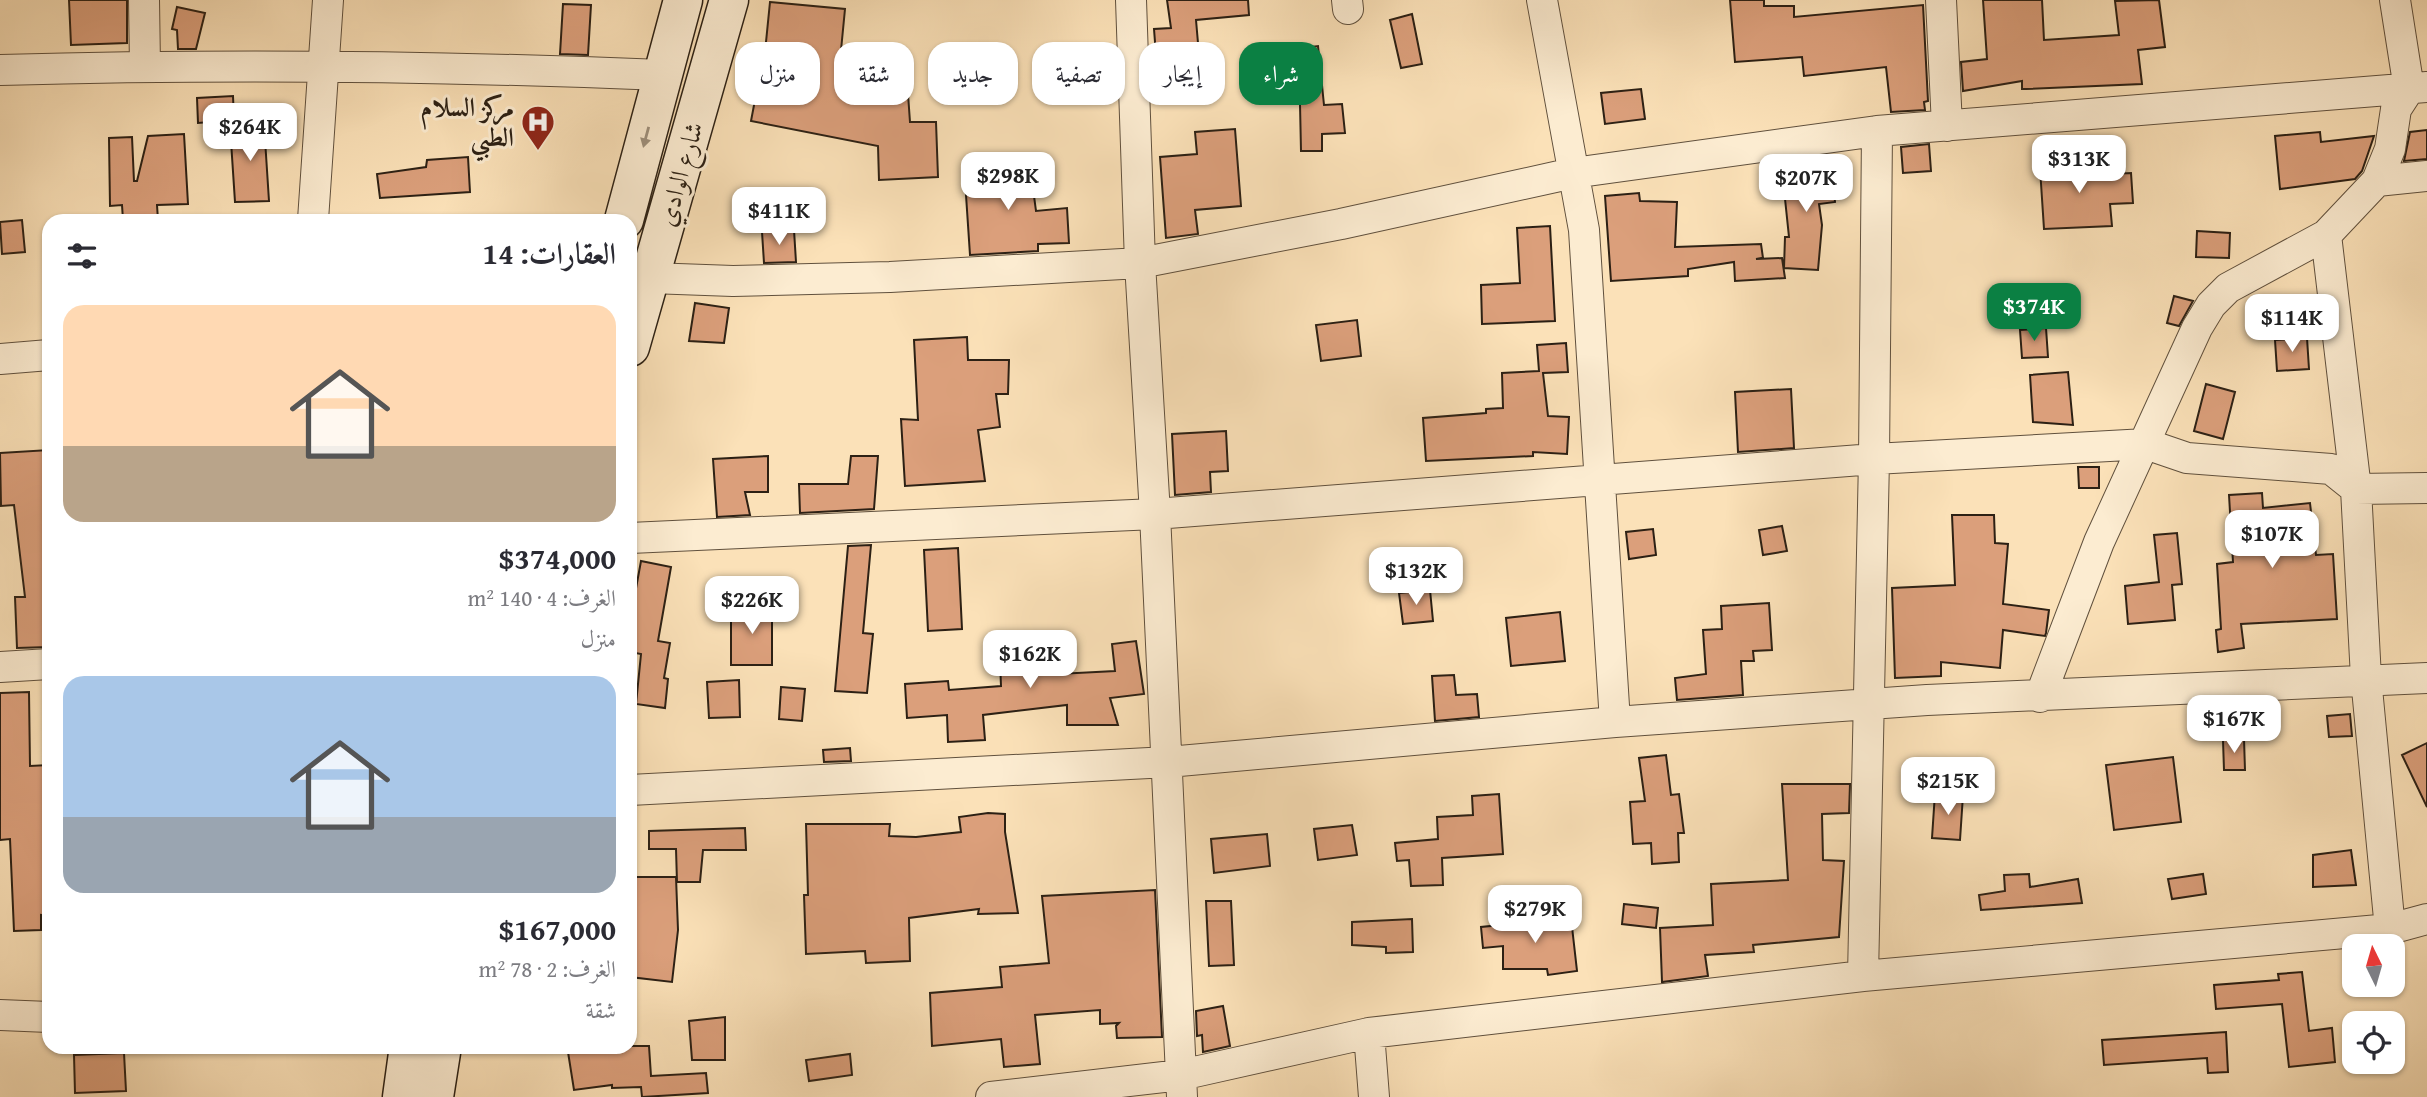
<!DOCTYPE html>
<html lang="ar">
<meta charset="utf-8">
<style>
:root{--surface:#fff;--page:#f2f2f3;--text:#2b2b33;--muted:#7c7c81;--accent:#0b8043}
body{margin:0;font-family:"Gentium Book Plus",Amiri,serif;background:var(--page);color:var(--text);direction:rtl;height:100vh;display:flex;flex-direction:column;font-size:26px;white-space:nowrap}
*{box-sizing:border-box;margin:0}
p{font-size:23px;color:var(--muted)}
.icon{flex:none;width:38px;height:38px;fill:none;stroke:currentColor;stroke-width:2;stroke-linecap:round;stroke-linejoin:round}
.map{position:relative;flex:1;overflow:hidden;direction:ltr}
.sheet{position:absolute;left:42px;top:214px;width:595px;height:840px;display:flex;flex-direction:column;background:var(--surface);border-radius:21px;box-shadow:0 2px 5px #0004;direction:rtl}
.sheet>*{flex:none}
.guide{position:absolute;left:658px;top:42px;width:665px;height:63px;direction:rtl;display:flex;gap:14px}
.needle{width:46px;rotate:355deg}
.fabs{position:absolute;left:2342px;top:934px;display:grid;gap:14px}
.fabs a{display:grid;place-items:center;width:63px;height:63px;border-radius:14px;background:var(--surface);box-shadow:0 2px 5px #0004;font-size:35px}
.price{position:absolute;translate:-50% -60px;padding:0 16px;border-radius:14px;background:#fff;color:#222;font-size:23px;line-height:46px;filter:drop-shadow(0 2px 4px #0008)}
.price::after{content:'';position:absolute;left:50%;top:42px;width:21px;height:16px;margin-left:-10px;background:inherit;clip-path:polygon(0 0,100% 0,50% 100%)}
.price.active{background:var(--accent);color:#fff}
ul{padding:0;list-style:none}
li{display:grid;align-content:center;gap:14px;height:371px;padding:0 21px}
li span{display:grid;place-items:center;height:217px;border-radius:21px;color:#555}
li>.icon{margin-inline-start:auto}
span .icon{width:126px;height:126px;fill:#fffc;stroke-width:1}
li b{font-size:30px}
h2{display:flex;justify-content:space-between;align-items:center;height:84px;padding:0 21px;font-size:30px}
.pill{padding:0 24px;border-radius:21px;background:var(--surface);box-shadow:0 2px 5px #0004;font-size:24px;line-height:63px}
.pill.active{background:var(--accent);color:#fff}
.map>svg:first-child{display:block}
.building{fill:#db9f7b;stroke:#2c2014;stroke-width:2}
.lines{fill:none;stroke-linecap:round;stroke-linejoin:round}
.minor-casing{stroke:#60503d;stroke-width:32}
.secondary-casing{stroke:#2c2014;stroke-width:41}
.minor{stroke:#fcecd1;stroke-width:30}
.secondary{stroke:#fcecd1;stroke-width:38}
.oneway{fill:#9e907c}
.labels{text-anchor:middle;stroke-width:6;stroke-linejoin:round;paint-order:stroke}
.poi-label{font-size:26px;font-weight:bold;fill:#2c2014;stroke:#fcecd1;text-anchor:end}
.street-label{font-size:26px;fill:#2c2014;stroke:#fcecd1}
</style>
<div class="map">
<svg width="2427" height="1097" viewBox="0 0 2427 1097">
<rect width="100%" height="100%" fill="#fbe1b8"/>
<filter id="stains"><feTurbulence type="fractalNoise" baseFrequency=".00286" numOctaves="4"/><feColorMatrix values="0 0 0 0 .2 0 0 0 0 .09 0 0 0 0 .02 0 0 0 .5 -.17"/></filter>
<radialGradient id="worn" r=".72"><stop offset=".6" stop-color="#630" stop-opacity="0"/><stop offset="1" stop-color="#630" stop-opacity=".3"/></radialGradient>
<path class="building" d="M 69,0 L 127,0 L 127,43 L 71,45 Z
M 1167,0 L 1248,0 L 1249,15 L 1196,20 L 1200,66 L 1157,68 L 1154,29 L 1171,28 Z
M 1730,0 L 1764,0 L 1764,6 L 1794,6 L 1794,17 L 1923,5 L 1928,101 L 1924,102 L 1925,110 L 1891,112 L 1886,67 L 1804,76 L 1802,57 L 1735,62 Z
M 1983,0 L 2042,0 L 2044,40 L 2119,35 L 2115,1 L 2159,0 L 2165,47 L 2138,50 L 2142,84 L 2026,89 L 2022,89 L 2022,81 L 1963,91 L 1961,62 L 1987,59 Z
M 770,2 L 845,9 L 839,71 L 859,75 L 857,83 L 907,80 L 910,122 L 936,122 L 938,177 L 879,180 L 878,146 L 751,121 L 766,42 Z
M 563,4 L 591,5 L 588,55 L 560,54 Z
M 177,7 L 205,13 L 196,49 L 178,49 L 177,30 L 172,29 Z
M 1412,14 L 1422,64 L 1401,68 L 1390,20 Z
M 1318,46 L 1324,105 L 1342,104 L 1345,133 L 1322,134 L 1322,151 L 1301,151 L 1300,104 L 1293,49 Z
M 1095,59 L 1097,96 L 1055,99 L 1053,61 Z
M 1641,89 L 1645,119 L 1605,124 L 1601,93 Z
M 233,96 L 234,120 L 198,123 L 197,98 Z
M 264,124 L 269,201 L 235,202 L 230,126 Z
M 1235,129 L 1241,206 L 1195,210 L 1198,234 L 1166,238 L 1160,157 L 1197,154 L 1195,132 Z
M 2427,130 L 2427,159 L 2404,161 L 2410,132 Z
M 2320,132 L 2321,142 L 2374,136 L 2362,171 L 2355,179 L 2280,189 L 2275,136 Z
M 184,134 L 188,204 L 157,205 L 158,220 L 123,220 L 122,205 L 110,206 L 109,138 L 132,137 L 134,181 L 137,181 L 148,136 Z
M 1929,144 L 1931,171 L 1903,173 L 1901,147 Z
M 2066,151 L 2067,176 L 2131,173 L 2133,203 L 2110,204 L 2112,226 L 2044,229 L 2039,153 Z
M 468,157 L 470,192 L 380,198 L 377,174 L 426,167 L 427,160 Z
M 1009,163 L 1009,167 L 1030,166 L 1036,211 L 1067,208 L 1069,243 L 1038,244 L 1038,251 L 970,255 L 964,165 Z
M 1831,165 L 1835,202 L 1819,204 L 1822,225 L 1818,270 L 1784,268 L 1785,237 L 1789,237 L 1782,170 Z
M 1639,193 L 1640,201 L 1677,202 L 1675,247 L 1761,244 L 1763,258 L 1756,259 L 1782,258 L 1785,278 L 1735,281 L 1734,262 L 1688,269 L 1688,276 L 1611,281 L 1605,196 Z
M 22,220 L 25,252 L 2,254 L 0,222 Z
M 1550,226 L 1555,321 L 1482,324 L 1481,285 L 1520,283 L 1517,228 Z
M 794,230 L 796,262 L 764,263 L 762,232 Z
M 2197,231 L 2230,233 L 2229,258 L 2196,257 Z
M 2174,296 L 2193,301 L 2179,326 L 2167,323 Z
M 695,303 L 729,308 L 724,343 L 689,341 Z
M 1357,320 L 1361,356 L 1321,361 L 1316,325 Z
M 2046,328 L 2048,357 L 2022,358 L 2020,330 Z
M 967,337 L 968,360 L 1009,360 L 1008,394 L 996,394 L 1000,427 L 978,430 L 985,481 L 905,486 L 901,419 L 918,420 L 914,340 Z
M 2307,338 L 2309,369 L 2277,371 L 2275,340 Z
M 1566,343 L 1568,372 L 1543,373 L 1548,416 L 1569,417 L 1567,454 L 1533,452 L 1533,456 L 1426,461 L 1423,418 L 1486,413 L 1486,409 L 1503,408 L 1502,373 L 1539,371 L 1537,345 Z
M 2068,372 L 2073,425 L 2033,422 L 2030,375 Z
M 2206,384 L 2235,392 L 2223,439 L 2194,431 Z
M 1791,389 L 1794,448 L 1738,452 L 1735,392 Z
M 1226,431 L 1228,471 L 1210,472 L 1211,492 L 1175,495 L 1172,434 Z
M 49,450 L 49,525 L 44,525 L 49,569 L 49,647 L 17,648 L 15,597 L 25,597 L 14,505 L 1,506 L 0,453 Z
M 768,456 L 768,492 L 745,492 L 750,515 L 717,517 L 713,459 Z
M 851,456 L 878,456 L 874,509 L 800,513 L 799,484 L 848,484 Z
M 2078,467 L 2099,467 L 2099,488 L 2079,488 Z
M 2262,493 L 2263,508 L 2310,503 L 2316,555 L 2333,554 L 2337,619 L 2241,624 L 2244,648 L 2218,652 L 2216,630 L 2221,629 L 2217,564 L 2233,562 L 2229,495 Z
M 1952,515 L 1994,515 L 1995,543 L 2008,544 L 2003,604 L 2049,610 L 2046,633 L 2045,636 L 2003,630 L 2000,668 L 1941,662 L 1941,676 L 1895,678 L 1892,588 L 1955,585 Z
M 1782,526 L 1787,551 L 1763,555 L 1759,530 Z
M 1653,529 L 1656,555 L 1629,559 L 1626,532 Z
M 2177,533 L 2182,584 L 2172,585 L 2175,620 L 2128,624 L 2125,586 L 2159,582 L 2154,535 Z
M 871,545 L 863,633 L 873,634 L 867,693 L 835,691 L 848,546 Z
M 958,548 L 962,629 L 928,631 L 924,550 Z
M 641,561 L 671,567 L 658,641 L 670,643 L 664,678 L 668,679 L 665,708 L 636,704 L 641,654 L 630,652 L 630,621 Z
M 1430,590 L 1433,621 L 1403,624 L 1399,593 Z
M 1769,603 L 1772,650 L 1753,651 L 1754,661 L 1741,661 L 1743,695 L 1677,700 L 1675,678 L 1706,674 L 1703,630 L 1722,629 L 1721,606 Z
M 731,606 L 772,606 L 772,665 L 731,665 Z
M 1560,612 L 1565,661 L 1511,666 L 1506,618 Z
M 1035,635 L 1036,650 L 1057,649 L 1058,674 L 1115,671 L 1112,644 L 1136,641 L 1144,694 L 1110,698 L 1118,725 L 1067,725 L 1067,705 L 983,715 L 985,740 L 948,742 L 947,715 L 907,718 L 905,684 L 948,681 L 949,690 L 1001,686 L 999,636 Z
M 1454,675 L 1456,695 L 1477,694 L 1479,717 L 1435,721 L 1432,676 Z
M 739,680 L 740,717 L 709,718 L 707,682 Z
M 781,687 L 805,689 L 802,721 L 779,719 Z
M 29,692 L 30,766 L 49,765 L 49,916 L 41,915 L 41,930 L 14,931 L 10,839 L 0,840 L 0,693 Z
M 2350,714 L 2352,736 L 2329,737 L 2327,716 Z
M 2244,739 L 2245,770 L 2224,770 L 2223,740 Z
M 2427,743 L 2427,807 L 2402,755 Z
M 850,748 L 851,761 L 824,762 L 823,750 Z
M 1666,755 L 1671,795 L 1679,794 L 1684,833 L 1678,833 L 1679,862 L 1652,864 L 1651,843 L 1633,844 L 1630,802 L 1645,801 L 1639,758 Z
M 2173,757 L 2181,822 L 2114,830 L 2106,765 Z
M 1782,784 L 1850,784 L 1849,813 L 1822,814 L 1823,860 L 1844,861 L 1839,937 L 1753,945 L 1754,952 L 1705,955 L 1708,976 L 1662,982 L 1660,928 L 1713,925 L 1711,884 L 1788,880 Z
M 1935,793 L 1963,795 L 1960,840 L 1932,838 Z
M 1499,794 L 1503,854 L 1442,858 L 1443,885 L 1411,886 L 1409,860 L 1397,861 L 1395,843 L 1438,839 L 1437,817 L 1473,815 L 1472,796 Z
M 988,813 L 1005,814 L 1005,832 L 1018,913 L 978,914 L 979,909 L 909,918 L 910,961 L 866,963 L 865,951 L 806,954 L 804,895 L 808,895 L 806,824 L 890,824 L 889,836 L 916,837 L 961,832 L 959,817 Z
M 1352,825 L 1357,855 L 1318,860 L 1314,829 Z
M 745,828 L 746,850 L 703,850 L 700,882 L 677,882 L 676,849 L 649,849 L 649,831 Z
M 1267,834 L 1270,866 L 1214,873 L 1211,839 Z
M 2351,850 L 2356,885 L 2313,887 L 2313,855 Z
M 2029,874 L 2030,887 L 2078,879 L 2082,903 L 1981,910 L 1979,895 L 2005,891 L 2004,875 Z
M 2203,874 L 2206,894 L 2172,899 L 2168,879 Z
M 636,877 L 676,877 L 678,930 L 672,982 L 630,977 L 630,931 L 636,931 Z
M 1155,890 L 1162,1037 L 1117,1038 L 1116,1026 L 1119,1023 L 1100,1024 L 1100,1010 L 1035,1015 L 1040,1064 L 1004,1067 L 1001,1039 L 932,1046 L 930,993 L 1002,987 L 1000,967 L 1049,963 L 1042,896 Z
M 1206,901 L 1231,901 L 1234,965 L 1209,966 Z
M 1624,904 L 1658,908 L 1656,928 L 1622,924 Z
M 1571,918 L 1577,971 L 1548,975 L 1547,969 L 1503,969 L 1503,946 L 1483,948 L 1481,927 Z
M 1412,919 L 1413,952 L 1386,953 L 1386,947 L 1352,945 L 1352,922 Z
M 2302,972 L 2309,1031 L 2332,1028 L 2335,1062 L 2289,1067 L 2282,1004 L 2216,1009 L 2214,985 L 2279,980 L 2278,974 Z
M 1223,1006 L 1230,1046 L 1203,1052 L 1202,1035 L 1197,1036 L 1196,1011 Z
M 725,1017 L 725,1060 L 692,1060 L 689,1021 Z
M 2226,1032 L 2228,1072 L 2208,1073 L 2207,1058 L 2104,1065 L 2102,1040 Z
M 605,1046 L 649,1046 L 651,1076 L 706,1073 L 708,1093 L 642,1097 L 641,1087 L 612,1088 L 612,1085 L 574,1090 L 568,1052 Z
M 124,1053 L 126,1091 L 75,1093 L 74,1055 Z
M 850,1054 L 852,1075 L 809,1081 L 806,1060 Z"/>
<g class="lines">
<defs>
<path id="minor" d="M 144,0 L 145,66
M 1131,0 L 1140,263 L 1155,514 L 1182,1097
M 1347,0 L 1348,9
M 1542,0 L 1584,230 L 1615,722
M 1941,0 L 1947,126
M 0,70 C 220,64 442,66 662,75
M 2377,181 L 2427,176
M 313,220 L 328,0
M 2326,235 L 2356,489 L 2366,678 L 2390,929
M 650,278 L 733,281 L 890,277 L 1140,263 L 1341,224 L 1573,173 L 1877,131 L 2427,87
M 0,359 L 49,355
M 630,538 L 1155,514 L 1874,459 L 2146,444 L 2187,458 L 2331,469 L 2356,489 L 2427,488
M 0,667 L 49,664
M 2040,697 L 2099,542 L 2197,328 L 2211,305 L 2228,288 L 2326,235 L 2377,181 L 2390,149 L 2396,109 L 2409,89 L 2395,0
M 630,790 L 1168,762 L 1615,722 L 1927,700 L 2427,678
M 1863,976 L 1874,459 L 1877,131
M 0,1015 L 49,1017
M 1369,1033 L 1374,1097
M 991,1097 L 1181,1075 L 1369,1033 L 1863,976 L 2390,929 L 2427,919"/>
<path id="secondary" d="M 624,220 L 683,0
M 630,347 L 729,0
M 402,1097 L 409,1046
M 434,1097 L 442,1046"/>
</defs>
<use href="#minor" class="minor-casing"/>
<use href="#secondary" class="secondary-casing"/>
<use href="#minor" class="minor"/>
<use href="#secondary" class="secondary"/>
</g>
<defs><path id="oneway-solid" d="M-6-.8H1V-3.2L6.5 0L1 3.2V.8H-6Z" transform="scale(1.75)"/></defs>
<use class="oneway" href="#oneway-solid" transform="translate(646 137) rotate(105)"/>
<defs>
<symbol id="hospital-pin" viewBox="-11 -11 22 30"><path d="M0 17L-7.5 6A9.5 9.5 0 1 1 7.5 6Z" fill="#8f2418" stroke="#fcecd1"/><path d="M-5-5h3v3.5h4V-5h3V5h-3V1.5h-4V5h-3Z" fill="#fff"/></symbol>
</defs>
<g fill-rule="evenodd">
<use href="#hospital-pin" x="519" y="103" width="38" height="52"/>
</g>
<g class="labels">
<g class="poi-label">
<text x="514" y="116">مركز السلام<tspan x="514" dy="30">الطبي</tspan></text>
</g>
<g class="street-label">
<text transform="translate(680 174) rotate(-74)" y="9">شارع الوادي</text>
</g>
</g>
<rect width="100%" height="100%" filter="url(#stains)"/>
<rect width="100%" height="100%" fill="url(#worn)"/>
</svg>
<div class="fabs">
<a><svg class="needle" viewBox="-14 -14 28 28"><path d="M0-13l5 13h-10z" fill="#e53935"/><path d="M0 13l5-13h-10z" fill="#7c7c81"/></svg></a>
<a><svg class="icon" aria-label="locate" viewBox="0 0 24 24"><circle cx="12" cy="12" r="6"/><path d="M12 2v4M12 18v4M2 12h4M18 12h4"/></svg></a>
</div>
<b class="price" style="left:250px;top:163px">$264K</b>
<b class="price" style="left:2079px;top:195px">$313K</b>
<b class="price" style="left:1008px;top:212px">$298K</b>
<b class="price" style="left:1806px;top:214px">$207K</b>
<b class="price" style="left:779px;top:247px">$411K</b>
<b class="price active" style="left:2034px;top:343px">$374K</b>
<b class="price" style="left:2292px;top:354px">$114K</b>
<b class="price" style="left:2272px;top:570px">$107K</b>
<b class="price" style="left:1416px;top:607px">$132K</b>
<b class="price" style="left:752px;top:636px">$226K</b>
<b class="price" style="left:1030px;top:690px">$162K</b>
<b class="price" style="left:2234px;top:755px">$167K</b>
<b class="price" style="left:1948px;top:817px">$215K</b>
<b class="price" style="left:1535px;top:945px">$279K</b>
<div class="guide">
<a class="pill active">شراء</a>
<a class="pill">إيجار</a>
<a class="pill">تصفية</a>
<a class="pill">جديد</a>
<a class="pill">شقة</a>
<a class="pill">منزل</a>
</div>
<section class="sheet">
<h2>العقارات: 14<svg class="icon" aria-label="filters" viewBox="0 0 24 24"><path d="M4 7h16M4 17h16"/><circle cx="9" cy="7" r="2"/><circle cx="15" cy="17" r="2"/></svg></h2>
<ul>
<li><span style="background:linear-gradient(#ffd9b3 65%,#b9a48a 0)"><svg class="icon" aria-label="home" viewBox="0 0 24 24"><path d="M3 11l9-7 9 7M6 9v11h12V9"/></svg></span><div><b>$374,000</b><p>الغرف: 4 · 140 m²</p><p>منزل</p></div></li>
<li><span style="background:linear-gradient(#a9c7e8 65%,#9aa5b1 0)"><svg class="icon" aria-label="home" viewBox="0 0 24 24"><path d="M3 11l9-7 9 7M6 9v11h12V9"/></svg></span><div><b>$167,000</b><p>الغرف: 2 · 78 m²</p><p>شقة</p></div></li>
</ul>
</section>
</div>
